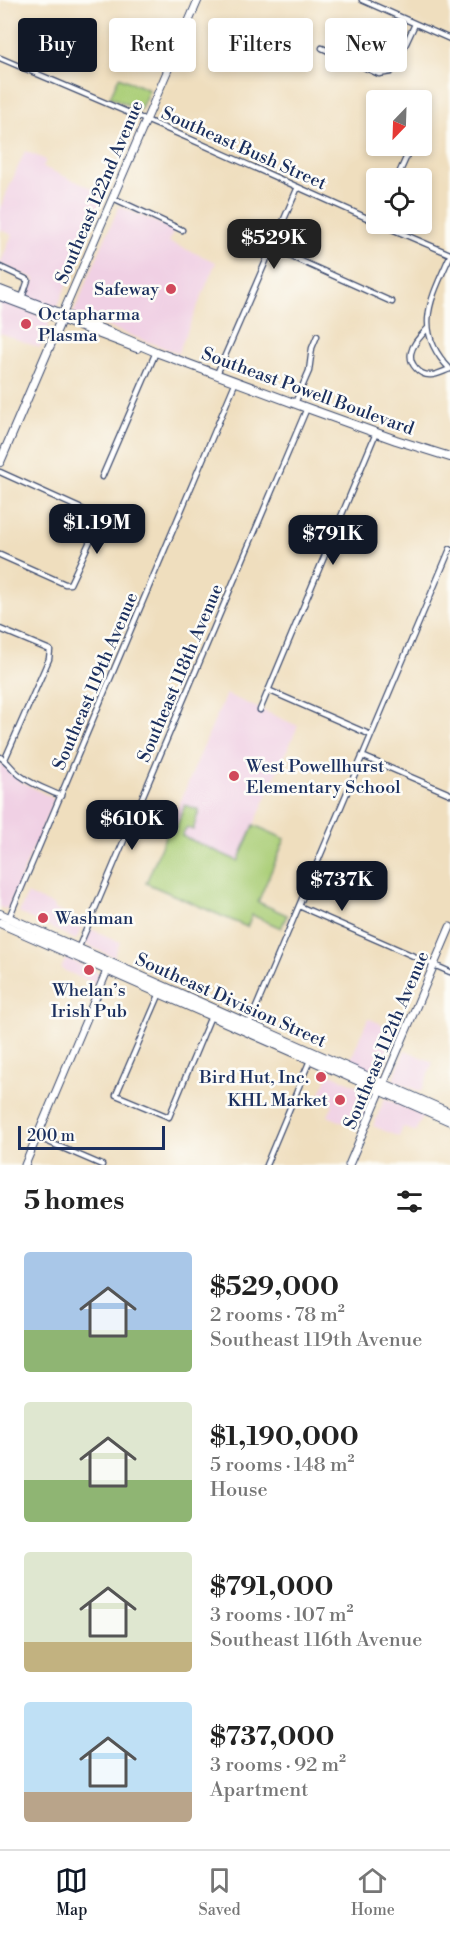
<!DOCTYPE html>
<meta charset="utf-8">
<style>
:root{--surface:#fff;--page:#f2f2f2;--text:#222;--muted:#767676;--line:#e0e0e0;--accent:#111827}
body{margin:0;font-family:"Libre Bodoni",serif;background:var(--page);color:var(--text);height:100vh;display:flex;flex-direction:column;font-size:22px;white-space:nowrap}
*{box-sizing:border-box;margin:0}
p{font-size:20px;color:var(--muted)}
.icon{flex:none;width:33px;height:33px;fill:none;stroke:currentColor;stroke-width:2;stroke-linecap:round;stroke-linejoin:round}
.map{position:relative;height:1165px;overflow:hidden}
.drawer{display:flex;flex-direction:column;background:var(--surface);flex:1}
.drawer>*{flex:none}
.top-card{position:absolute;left:18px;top:18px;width:414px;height:54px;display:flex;gap:12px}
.needle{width:39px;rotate:203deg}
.controls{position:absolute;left:366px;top:90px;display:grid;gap:12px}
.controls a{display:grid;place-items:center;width:66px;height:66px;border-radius:6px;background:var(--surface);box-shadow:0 3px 9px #0003;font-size:30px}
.scale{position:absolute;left:18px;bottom:15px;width:147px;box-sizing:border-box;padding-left:6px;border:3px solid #1b2f5e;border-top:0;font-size:16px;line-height:21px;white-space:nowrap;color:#1b2f5e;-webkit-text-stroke:4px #fdfcf7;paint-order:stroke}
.price{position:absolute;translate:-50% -51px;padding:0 14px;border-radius:12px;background:var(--accent);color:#fff;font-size:20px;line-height:39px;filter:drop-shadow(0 2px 3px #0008)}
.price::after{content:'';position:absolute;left:50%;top:36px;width:18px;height:14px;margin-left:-9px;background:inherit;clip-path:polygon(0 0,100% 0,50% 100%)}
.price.active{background:#222;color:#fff}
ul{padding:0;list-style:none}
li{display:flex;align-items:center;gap:18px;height:150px;padding:0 24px}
li span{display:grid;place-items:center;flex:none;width:168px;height:120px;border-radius:6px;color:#555}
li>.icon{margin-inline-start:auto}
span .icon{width:72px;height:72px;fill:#fffc;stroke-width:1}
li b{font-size:26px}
h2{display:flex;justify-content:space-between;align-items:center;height:72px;padding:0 24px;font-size:26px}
.pill{padding:0 21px;border-radius:6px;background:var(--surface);box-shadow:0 3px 9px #0003;font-size:21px;line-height:54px}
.pill.active{background:var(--accent);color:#fff}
.tabs{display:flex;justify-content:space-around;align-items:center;height:84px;border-top:2px solid var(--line);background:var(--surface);font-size:16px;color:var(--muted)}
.tabs a{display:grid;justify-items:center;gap:3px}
.tabs .active{color:var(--accent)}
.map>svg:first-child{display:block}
.built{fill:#f0d0e4}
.green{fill:#aace77;stroke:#627e6a;stroke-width:1.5}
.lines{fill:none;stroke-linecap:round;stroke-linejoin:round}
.street-casing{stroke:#3b496c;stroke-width:7}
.secondary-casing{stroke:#3b496c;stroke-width:9}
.primary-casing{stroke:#3b496c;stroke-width:10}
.street{stroke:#fff;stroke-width:4.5}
.secondary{stroke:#fff;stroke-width:7}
.primary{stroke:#fff;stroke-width:8}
.poi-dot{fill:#d1495b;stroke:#fdfcf7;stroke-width:2}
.labels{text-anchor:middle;stroke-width:5;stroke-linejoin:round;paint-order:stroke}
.street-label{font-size:18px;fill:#1b2f5e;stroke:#fdfcf7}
.poi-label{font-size:18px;fill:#1b2f5e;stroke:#fdfcf7;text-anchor:end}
</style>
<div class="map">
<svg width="450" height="1165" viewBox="0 0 450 1165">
<rect width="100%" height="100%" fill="#fdfcf7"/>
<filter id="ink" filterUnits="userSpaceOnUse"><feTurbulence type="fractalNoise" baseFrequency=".0167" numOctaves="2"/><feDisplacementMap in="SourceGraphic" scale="12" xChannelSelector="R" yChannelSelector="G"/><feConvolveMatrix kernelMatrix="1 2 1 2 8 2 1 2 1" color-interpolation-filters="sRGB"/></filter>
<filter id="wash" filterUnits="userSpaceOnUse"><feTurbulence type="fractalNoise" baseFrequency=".008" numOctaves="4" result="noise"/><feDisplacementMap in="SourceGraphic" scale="24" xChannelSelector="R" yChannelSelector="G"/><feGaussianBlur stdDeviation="1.35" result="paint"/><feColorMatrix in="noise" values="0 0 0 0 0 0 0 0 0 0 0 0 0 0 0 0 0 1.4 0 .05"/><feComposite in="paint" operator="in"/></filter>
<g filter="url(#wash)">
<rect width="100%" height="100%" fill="#efdebe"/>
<path class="built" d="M 25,151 L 46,160 L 43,167 L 105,194 L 57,308 L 27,297 L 35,279 L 0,264 L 12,235 L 0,229 L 0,208 Z
M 119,206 L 174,230 L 169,242 L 216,262 L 178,353 L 73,314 Z
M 0,300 L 49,320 L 49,325 L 40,348 L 0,333 Z
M 226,694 L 298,726 L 238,861 L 168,830 Z
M 0,763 L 20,781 L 54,799 L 8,908 L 4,909 L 0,907 Z
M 27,894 L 55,906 L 54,909 L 84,923 L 76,940 L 19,913 Z
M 91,929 L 120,942 L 114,957 L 85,944 Z
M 66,958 L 96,971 L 99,974 L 95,984 L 61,969 Z
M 368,1018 L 399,1032 L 380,1074 L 350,1061 Z
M 405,1050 L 433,1062 L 421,1092 L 393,1080 Z
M 329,1073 L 373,1093 L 358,1129 L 328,1116 L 333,1105 L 318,1098 Z
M 385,1098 L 423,1116 L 415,1132 L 403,1127 L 399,1137 L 373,1126 Z"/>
<path class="green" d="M 119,77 L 149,90 L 140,110 L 110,97 Z
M 185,805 L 199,810 L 193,830 L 187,827 L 182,836 L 238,861 L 254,825 L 285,839 L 258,902 L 287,915 L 281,928 L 252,915 L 247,927 L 146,883 L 168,830 L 174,833 Z"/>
</g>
<g filter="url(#ink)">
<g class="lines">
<defs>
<path id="street" d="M 362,0 L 450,39
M 322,48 L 379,74 L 391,72 L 395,67 L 415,24
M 0,58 L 188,138 L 376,222
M 397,178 L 410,149
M 113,198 L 182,230
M 380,224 L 450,254
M 272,248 L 392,302
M 450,256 C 431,299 412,330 450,369
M 0,267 L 28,280 L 22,298
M 427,329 C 421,336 413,343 411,353 C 409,364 420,376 431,375 C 437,375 444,371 450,369
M 217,374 L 298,187
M 295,403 L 309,371 L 312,348 L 317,336
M 0,472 L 95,515 L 99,522 L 70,584 L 65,584 L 0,555
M 102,477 L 156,352
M 0,629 L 50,650 L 49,659 L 5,759
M 268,690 L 371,735
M 260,710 L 376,433
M 362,756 L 450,794
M 0,757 C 8,761 13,771 21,776 C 33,785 48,790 61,796
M 299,906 L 450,972
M 8,920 L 236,381
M 78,949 L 307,408
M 160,993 L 116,1095 L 169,1117 L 211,1016
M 249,1024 L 450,549
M 37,1137 L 102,1165
M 266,1165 L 310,1060"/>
<path id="secondary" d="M 63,313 L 198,0
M 25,1165 L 109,966
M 349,1165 L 450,927"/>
<path id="primary" d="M 0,290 L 114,334 L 156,352 L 307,408 L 396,440 L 450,457
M 0,296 L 137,348
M 0,462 L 63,315
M 0,914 L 450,1113
M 0,923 L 450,1121"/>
</defs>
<use href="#street" class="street-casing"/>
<use href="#secondary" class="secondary-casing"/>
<use href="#primary" class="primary-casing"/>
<use href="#street" class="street"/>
<use href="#secondary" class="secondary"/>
<use href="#primary" class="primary"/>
</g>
</g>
<g class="poi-dot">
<circle cx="171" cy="289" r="6"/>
<circle cx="26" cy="324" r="6"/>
<circle cx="234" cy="776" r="6"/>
<circle cx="43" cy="918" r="6"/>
<circle cx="89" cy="970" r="6"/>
<circle cx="321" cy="1077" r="6"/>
<circle cx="340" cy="1100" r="6"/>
</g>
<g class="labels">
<g class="street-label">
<text transform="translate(244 148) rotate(24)" y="6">Southeast Bush Street</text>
<text transform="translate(99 192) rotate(-67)" y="6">Southeast 122nd Avenue</text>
<text transform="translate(308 391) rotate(20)" y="6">Southeast Powell Boulevard</text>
<text transform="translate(180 673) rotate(-67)" y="6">Southeast 118th Avenue</text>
<text transform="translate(95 681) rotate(-67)" y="6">Southeast 119th Avenue</text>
<text transform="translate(231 1000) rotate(24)" y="6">Southeast Division Street</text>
<text transform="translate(386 1040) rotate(-67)" y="6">Southeast 112th Avenue</text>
</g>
<g class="poi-label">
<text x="159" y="295">Safeway</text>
<text x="38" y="320" text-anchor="start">Octapharma<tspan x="38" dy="21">Plasma</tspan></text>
<text x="246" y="772" text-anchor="start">West Powellhurst<tspan x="246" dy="21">Elementary School</tspan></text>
<text x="55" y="924" text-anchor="start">Washman</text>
<text x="89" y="996" text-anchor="middle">Whelan’s<tspan x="89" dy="21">Irish Pub</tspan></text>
<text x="309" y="1083">Bird Hut, Inc.</text>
<text x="328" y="1106">KHL Market</text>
</g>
</g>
</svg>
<div class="controls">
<a><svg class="needle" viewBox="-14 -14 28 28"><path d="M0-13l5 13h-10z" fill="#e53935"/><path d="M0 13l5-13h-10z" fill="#767676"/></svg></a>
<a><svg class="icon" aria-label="locate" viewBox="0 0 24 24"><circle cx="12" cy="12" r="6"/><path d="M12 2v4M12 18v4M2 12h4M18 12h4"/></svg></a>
</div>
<div class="scale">200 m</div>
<b class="price active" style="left:274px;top:270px">$529K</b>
<b class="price" style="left:97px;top:555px">$1.19M</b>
<b class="price" style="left:333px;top:566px">$791K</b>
<b class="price" style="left:132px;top:851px">$610K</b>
<b class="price" style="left:342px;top:912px">$737K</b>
<div class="top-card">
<a class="pill active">Buy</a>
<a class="pill">Rent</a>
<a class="pill">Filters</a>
<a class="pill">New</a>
</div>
</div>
<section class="drawer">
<h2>5 homes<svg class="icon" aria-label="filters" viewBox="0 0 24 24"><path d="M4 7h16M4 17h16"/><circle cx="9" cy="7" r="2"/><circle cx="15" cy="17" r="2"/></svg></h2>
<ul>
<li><span style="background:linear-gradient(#a9c7e8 65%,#8fb573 0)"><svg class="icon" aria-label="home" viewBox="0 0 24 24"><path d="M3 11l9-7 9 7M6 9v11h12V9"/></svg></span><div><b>$529,000</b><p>2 rooms · 78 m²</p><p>Southeast 119th Avenue</p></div></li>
<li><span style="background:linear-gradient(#dfe7d0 65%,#8fb573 0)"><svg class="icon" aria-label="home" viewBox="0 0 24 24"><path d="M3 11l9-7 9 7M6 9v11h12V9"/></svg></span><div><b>$1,190,000</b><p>5 rooms · 148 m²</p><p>House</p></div></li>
<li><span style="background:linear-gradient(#dfe7d0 75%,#c2b280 0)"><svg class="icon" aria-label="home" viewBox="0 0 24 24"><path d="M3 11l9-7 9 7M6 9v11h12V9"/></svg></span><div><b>$791,000</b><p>3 rooms · 107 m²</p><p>Southeast 116th Avenue</p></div></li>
<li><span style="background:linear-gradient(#bfe0f5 75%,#b9a48a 0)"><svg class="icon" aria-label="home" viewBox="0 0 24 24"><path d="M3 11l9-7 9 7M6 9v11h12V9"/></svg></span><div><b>$737,000</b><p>3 rooms · 92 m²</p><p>Apartment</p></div></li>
</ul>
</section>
<nav class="tabs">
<a class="active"><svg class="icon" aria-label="map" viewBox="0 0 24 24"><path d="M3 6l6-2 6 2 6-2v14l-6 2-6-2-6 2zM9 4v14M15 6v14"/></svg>Map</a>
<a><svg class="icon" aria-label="saved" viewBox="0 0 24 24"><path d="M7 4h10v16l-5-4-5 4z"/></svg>Saved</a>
<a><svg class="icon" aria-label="home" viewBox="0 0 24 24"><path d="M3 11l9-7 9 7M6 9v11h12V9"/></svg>Home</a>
</nav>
